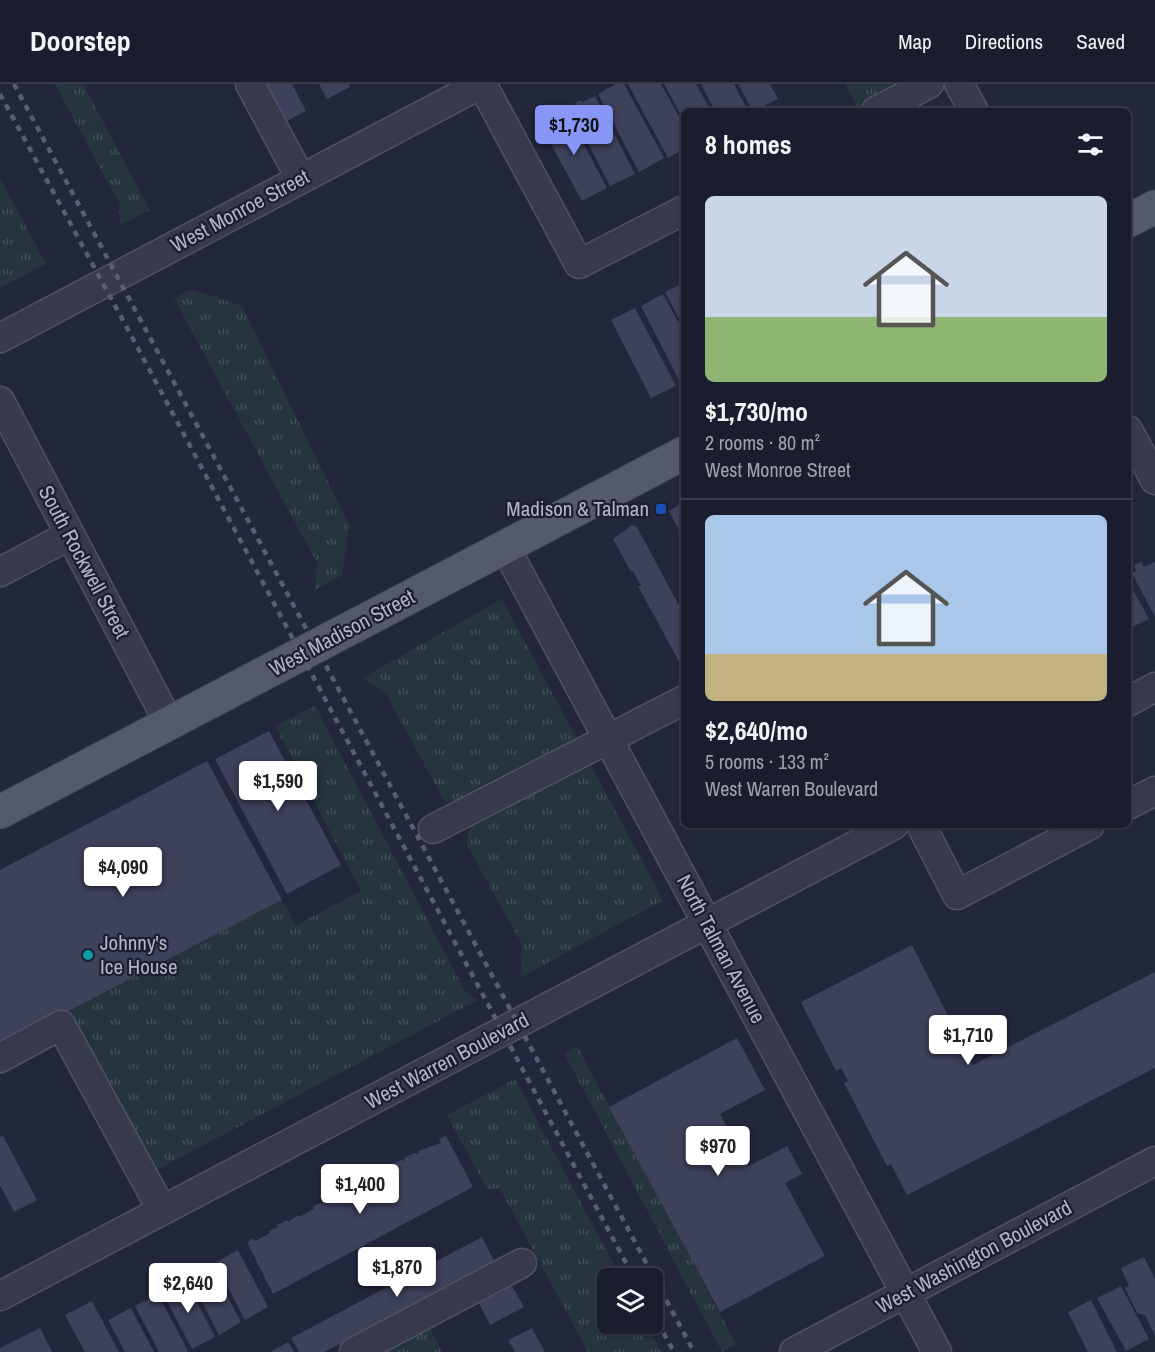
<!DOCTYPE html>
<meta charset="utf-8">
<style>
:root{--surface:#1a1d2d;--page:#232635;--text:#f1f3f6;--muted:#9fa2aa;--line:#383b49;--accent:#8897f7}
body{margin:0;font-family:"Archivo Narrow",sans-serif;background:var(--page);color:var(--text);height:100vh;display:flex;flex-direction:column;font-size:22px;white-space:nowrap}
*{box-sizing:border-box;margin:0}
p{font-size:20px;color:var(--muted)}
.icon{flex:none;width:33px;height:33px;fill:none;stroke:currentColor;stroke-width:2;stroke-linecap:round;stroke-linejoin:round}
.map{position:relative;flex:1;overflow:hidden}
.sheet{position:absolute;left:681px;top:24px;width:450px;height:720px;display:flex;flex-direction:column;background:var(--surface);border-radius:9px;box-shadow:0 2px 4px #0004,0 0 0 2px var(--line)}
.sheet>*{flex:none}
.fabs{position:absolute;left:597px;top:1184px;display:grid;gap:12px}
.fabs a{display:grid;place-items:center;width:66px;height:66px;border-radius:9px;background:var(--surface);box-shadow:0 2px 4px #0004,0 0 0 2px var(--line);font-size:30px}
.price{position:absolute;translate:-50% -51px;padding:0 14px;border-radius:6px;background:#fff;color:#222;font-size:20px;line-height:39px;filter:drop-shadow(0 2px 3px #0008)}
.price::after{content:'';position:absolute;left:50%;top:36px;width:18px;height:14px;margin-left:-9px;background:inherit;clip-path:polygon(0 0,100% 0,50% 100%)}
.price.active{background:var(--accent);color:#111}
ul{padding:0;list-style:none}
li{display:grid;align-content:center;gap:12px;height:318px;padding:0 24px}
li+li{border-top:2px solid var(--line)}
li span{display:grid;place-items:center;height:186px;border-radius:9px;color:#555}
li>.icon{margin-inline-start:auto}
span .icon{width:108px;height:108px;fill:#fffc;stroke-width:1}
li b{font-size:26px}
h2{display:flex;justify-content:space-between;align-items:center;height:72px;padding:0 24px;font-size:26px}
header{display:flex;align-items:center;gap:36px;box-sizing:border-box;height:84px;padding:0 30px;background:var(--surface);border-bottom:2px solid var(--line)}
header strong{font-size:28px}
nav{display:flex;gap:33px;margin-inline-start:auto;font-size:21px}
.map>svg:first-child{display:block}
.grass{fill:url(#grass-tufts)}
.building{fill:#3d415a}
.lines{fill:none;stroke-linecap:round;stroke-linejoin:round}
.minor-casing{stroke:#4f5264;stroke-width:31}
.major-casing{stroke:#404355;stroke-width:35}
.minor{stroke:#373a4c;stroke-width:28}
.major{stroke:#55596c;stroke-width:33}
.rail{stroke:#595d73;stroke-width:4.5;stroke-dasharray:6 6;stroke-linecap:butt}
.transit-dot{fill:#1a4fb4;stroke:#1c1f31;stroke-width:2}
.culture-dot{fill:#0f9aa8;stroke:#1c1f31;stroke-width:2}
.labels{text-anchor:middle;stroke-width:4.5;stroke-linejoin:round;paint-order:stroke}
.street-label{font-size:21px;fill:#b2b5c7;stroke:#1c1f31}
.poi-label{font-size:21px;fill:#b2b5c7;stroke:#1c1f31;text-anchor:end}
</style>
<header>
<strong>Doorstep</strong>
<nav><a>Map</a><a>Directions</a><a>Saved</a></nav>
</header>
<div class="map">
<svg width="1155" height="1268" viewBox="0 0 1155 1268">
<defs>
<pattern id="grass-tufts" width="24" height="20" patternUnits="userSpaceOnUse" patternTransform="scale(1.5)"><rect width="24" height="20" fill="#25343d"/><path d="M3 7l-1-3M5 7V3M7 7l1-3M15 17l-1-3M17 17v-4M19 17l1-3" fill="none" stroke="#424f58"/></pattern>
</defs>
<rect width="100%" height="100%" fill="#23273c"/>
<path class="grass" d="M 55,0 L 83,0 L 150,126 L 120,141 L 119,119 Z
M 845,0 L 905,0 L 858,24 Z
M 0,94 L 46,180 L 0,204 Z
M 191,205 L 242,222 L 349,441 L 342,491 L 315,506 L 317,479 L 174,214 Z
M 502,515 L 663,816 L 521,893 L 522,860 L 467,761 L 472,714 L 445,718 L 386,610 L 362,594 Z
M 315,622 L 466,909 L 478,916 L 153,1088 L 70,927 L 282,816 L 296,841 L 361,807 L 275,642 Z
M 577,962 L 736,1260 L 722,1268 L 564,969 Z
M 515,995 L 621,1194 L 608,1194 L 608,1239 L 645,1239 L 661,1268 L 588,1268 L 500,1105 L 487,1105 L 447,1031 Z
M 428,1240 L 442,1268 L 376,1268 Z"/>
<path class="building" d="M 261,0 L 292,0 L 306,27 L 281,40 Z
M 319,0 L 349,0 L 350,3 L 327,15 Z
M 616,0 L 624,0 L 664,74 L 639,88 L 598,10 Z
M 628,0 L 661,0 L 684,42 L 684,65 L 668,74 Z
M 664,0 L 696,0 L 711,27 L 684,27 L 684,37 Z
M 701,0 L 734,0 L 748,27 L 715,27 Z
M 738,0 L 770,0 L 778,15 L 753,27 Z
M 595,12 L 635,90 L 610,102 L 571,26 L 577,23 L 575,19 L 581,16 L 582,18 Z
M 567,28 L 607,104 L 582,117 L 541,42 Z
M 684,199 L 684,244 L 665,208 Z
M 663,210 L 684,249 L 684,296 L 680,298 L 641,222 Z
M 635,224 L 676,302 L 651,314 L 611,236 Z
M 684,419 L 684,456 L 669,427 Z
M 632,441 L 637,443 L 684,531 L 684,587 L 638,502 L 641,502 L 633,487 L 631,488 L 613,455 Z
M 1141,478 L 1144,483 L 1155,478 L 1155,533 L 1132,489 L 1136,487 L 1134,481 Z
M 1128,497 L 1149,535 L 1128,545 Z
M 269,647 L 341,781 L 287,810 L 215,675 Z
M 207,677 L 282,816 L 0,963 L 0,786 Z
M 912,861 L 973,981 L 1155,888 L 1155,984 L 907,1111 L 891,1080 L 887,1082 L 844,999 L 848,997 L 841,984 L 836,987 L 801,918 Z
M 737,954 L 765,1006 L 720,1030 L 749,1082 L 787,1062 L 802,1090 L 785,1099 L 825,1172 L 720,1228 L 609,1023 Z
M 3,1052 L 37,1116 L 14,1128 L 0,1101 L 0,1053 Z
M 446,1052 L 473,1103 L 273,1210 L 247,1158 L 253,1154 L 255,1157 L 270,1149 L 269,1147 L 278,1143 L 277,1141 L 287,1136 L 288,1138 L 298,1131 L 299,1133 L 314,1125 L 313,1122 L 320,1119 L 323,1120 L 322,1117 L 336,1112 L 335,1110 L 342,1107 L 344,1109 L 361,1101 L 359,1097 L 369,1092 L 371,1095 L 374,1094 L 372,1091 L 382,1088 L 382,1089 L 396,1083 L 394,1079 L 401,1076 L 405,1077 L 404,1074 L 414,1069 L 419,1070 L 418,1067 L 441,1059 L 439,1055 Z
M 482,1153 L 496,1181 L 324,1268 L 299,1268 L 291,1254 Z
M 238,1166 L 268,1223 L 245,1236 L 215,1179 Z
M 1144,1173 L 1155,1195 L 1155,1252 L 1145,1231 L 1137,1229 L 1125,1204 L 1129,1202 L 1121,1184 Z
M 211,1181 L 241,1238 L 219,1251 L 189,1193 Z
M 185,1195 L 215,1253 L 192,1265 L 162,1208 Z
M 512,1202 L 524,1223 L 490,1241 L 479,1219 Z
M 1121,1202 L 1149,1255 L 1126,1267 L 1097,1214 Z
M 158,1210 L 188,1267 L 187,1268 L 159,1268 L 135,1222 Z
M 1091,1216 L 1117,1268 L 1088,1268 L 1068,1228 Z
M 92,1217 L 119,1268 L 85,1268 L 65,1231 Z
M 131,1224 L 154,1268 L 125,1268 L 108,1236 Z
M 40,1244 L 52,1268 L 0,1268 L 0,1264 Z
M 532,1244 L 545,1268 L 515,1268 L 508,1256 Z
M 288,1258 L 294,1268 L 270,1268 Z"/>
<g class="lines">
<defs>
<path id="minor" d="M 250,0 L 301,95
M 482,0 L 579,180 L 684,126
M 959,0 L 974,27
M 876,27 L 929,0
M 0,254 L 481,0
M 0,317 L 169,639
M 1128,346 L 1155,396
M 505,463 L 937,1268
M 0,488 L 70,451
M 1128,618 L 1155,603
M 1128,721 L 1155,707
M 921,741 L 957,811 L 1090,741
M 433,745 L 684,616
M 0,974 L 61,941 L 162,1126
M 0,1212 L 894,741
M 354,1268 L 522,1179
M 794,1268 L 1155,1077"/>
<path id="major" d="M 1128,137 L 1155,123
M 0,728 L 684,369"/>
</defs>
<use href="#minor" class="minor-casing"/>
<use href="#major" class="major-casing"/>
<use href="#minor" class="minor"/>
<use href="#major" class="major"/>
<path class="rail" d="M 14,0 L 694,1268
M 0,10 L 125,240 L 634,1194
M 652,1228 L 674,1268"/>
</g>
<rect class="transit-dot" x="655" y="419" width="12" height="12" rx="3"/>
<circle class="culture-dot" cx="88" cy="871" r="6"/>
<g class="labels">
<g class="street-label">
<text transform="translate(240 127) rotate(-28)" y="7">West Monroe Street</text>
<text transform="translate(84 478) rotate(62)" y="7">South Rockwell Street</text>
<text transform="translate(342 549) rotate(-28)" y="7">West Madison Street</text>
<text transform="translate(721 865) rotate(62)" y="7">North Talman Avenue</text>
<text transform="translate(447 977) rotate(-28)" y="7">West Warren Boulevard</text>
<text transform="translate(974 1173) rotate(-28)" y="7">West Washington Boulevard</text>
</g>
<g class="poi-label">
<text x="649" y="432">Madison &amp; Talman</text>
<text x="100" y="866" text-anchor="start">Johnny's<tspan x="100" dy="24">Ice House</tspan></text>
</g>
</g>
</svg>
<div class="fabs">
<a><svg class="icon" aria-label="layers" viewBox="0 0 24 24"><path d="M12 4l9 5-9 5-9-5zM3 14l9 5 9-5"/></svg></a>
</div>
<b class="price active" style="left:574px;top:72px">$1,730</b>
<b class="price" style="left:278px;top:728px">$1,590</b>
<b class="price" style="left:123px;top:814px">$4,090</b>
<b class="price" style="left:968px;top:982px">$1,710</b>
<b class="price" style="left:718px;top:1093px">$970</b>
<b class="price" style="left:360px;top:1131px">$1,400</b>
<b class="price" style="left:397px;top:1214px">$1,870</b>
<b class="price" style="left:188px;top:1230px">$2,640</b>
<section class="sheet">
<h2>8 homes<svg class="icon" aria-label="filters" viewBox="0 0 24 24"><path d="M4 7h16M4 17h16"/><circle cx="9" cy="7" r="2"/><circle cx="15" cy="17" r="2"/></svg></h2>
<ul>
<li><span style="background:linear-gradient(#c9d6e8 65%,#8fb573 0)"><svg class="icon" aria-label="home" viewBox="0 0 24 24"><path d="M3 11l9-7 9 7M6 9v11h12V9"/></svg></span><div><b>$1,730/mo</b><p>2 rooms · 80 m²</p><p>West Monroe Street</p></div></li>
<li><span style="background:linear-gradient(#a9c7e8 75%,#c2b280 0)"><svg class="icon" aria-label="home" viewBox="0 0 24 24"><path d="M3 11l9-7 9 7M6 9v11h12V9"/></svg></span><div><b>$2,640/mo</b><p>5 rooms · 133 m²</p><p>West Warren Boulevard</p></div></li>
</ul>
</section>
</div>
